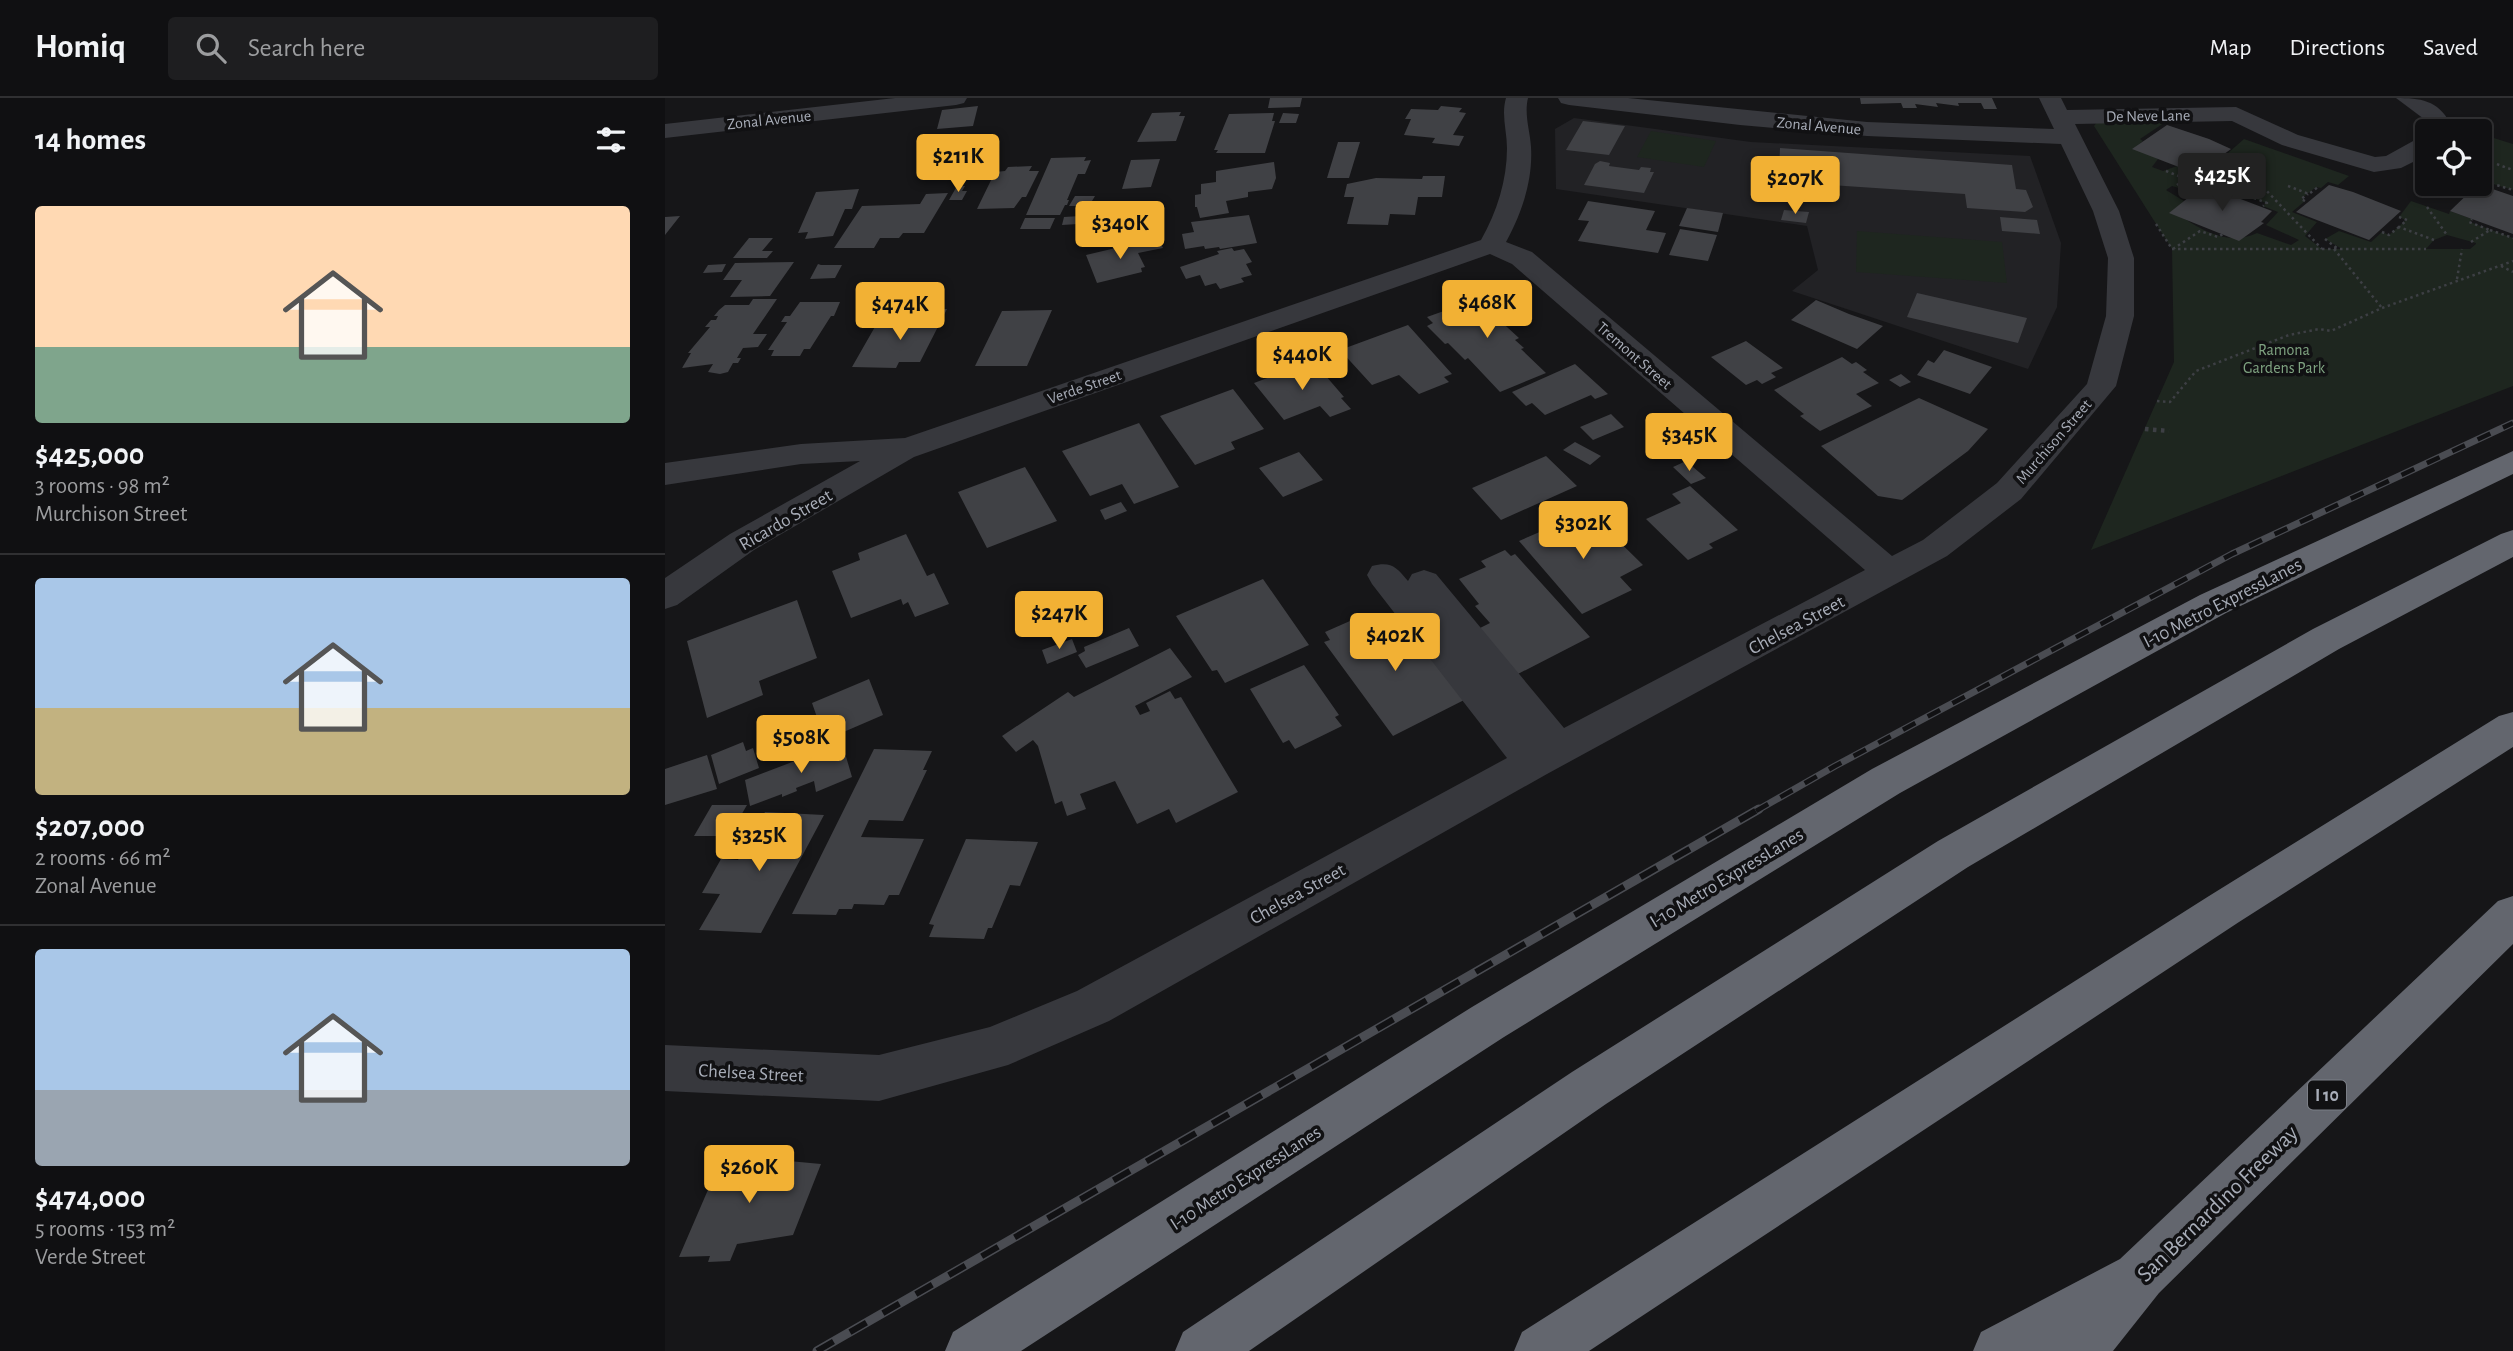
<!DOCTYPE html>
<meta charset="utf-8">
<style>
:root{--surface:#101012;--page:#1e1e20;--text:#f1f3f6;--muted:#9c9d9f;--line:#303032;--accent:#f2b134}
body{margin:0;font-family:"Alegreya Sans",sans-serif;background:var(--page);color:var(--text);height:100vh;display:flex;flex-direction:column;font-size:26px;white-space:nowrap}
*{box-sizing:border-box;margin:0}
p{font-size:23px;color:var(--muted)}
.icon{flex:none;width:38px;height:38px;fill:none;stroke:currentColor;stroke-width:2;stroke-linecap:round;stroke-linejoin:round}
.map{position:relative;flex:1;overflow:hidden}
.sheet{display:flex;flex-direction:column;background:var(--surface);width:665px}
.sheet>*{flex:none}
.buttons{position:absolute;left:1750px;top:21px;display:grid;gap:14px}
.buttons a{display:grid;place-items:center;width:77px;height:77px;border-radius:7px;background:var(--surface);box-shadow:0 4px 10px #0003,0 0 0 2px var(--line);font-size:35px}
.price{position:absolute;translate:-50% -60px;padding:0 16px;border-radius:7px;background:var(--accent);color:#111;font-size:23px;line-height:46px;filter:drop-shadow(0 2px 4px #0008)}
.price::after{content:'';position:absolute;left:50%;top:42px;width:21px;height:16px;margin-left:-10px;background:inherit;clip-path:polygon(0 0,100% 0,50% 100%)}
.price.selected{background:#222;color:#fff}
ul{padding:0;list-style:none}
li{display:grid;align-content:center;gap:14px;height:371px;padding:0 35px}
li+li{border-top:2px solid var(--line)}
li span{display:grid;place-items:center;height:217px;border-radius:7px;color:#555}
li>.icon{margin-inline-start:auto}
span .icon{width:126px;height:126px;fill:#fffc;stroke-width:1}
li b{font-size:30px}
h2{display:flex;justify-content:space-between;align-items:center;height:84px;padding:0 35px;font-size:30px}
header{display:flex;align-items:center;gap:42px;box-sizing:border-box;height:98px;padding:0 35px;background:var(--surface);border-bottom:2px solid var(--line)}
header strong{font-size:33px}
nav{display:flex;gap:38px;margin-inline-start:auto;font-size:24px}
.search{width:490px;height:63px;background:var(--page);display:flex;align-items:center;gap:18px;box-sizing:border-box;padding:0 24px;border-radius:7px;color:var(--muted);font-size:26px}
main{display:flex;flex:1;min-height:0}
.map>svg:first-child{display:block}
.built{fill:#222225}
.green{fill:#1e261f;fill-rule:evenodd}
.building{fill:#404145}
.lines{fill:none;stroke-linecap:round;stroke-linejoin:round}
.path-far1{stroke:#3d3f44;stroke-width:2.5;stroke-dasharray:2.5 3.5;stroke-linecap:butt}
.path{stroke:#3d3f44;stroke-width:4.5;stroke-dasharray:3.5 4.5;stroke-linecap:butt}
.minor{fill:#37383d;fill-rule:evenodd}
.highway{fill:#63666e;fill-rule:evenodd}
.rail-far1-casing{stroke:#4a4c52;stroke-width:7}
.rail-casing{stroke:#4a4c52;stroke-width:9}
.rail-far1{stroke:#111113;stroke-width:4.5;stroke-dasharray:14;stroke-linecap:butt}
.rail{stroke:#111113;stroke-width:6;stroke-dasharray:19;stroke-linecap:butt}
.labels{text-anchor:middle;stroke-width:7;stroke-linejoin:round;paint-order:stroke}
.far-street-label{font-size:16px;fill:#a8adb8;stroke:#111113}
.far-park-label{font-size:16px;fill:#7fa381;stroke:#111113}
.shield{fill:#111113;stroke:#7b7e86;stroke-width:2}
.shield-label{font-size:18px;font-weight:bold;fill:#a8adb8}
.street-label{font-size:19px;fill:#a8adb8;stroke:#111113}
.near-street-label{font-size:23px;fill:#a8adb8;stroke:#111113}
</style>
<header>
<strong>Homiq</strong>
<div class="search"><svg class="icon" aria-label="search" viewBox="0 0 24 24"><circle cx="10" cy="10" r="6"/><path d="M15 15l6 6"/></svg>Search here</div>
<nav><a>Map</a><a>Directions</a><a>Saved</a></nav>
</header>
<main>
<section class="sheet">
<h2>14 homes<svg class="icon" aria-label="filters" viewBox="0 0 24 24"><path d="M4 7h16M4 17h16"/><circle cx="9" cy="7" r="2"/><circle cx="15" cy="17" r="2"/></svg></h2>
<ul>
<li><span style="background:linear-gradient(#ffd9b3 65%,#7fa58c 0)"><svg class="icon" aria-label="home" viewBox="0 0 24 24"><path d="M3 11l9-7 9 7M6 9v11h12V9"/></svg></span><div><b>$425,000</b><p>3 rooms · 98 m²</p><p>Murchison Street</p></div></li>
<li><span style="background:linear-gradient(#a9c7e8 60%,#c2b280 0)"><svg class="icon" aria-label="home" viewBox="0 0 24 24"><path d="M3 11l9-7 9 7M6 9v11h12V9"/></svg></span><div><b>$207,000</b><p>2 rooms · 66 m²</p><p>Zonal Avenue</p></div></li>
<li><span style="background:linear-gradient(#a9c7e8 65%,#9aa5b1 0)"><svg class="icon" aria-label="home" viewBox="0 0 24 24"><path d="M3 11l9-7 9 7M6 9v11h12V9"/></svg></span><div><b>$474,000</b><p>5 rooms · 153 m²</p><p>Verde Street</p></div></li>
</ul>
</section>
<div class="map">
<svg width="1848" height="1253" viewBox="0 0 1848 1253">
<rect width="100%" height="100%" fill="#161618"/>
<path class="built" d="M 909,20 L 1086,44 L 1365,58 L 1396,145 L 1392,209 L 1363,271 L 1127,193 L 1153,172 L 1142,128 L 891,91 L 890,31 Z"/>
<path class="green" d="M 1502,23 L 1475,41 L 1478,43 L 1471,49 L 1493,61 L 1487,69 L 1498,73 L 1512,68 L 1536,74 L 1545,68 L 1553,71 L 1570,59 L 1563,55 L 1579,41 L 1684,78 L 1673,87 L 1663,84 L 1656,90 L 1651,89 L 1637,100 L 1640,103 L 1627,114 L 1652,124 L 1640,138 L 1657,151 L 1677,151 L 1660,141 L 1674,133 L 1706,144 L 1717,134 L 1724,137 L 1741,122 L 1734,119 L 1746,103 L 1784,116 L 1785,113 L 1807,121 L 1805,124 L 1848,140 L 1848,288 L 1426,452 L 1509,264 L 1507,151 L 1429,28 L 1432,24 ZM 1545,86 L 1561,93 L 1565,91 L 1601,105 L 1598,108 L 1613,114 L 1601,127 L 1634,142 L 1626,147 L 1592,135 C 1563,149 1533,131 1509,113 L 1519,103 L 1501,92 L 1507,88 L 1530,95 ZM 1782,137 L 1811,145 L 1811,146 L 1805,151 L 1761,151 L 1769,142 Z
M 986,33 L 1051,43 L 1039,69 L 972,59 Z
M 1819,37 L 1848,46 L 1848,92 L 1815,82 L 1815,41 Z
M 1192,133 L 1337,144 L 1342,185 L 1191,174 Z"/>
<path class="building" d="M 605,0 L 637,0 L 635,9 L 603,10 Z
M 1195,0 L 1327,0 L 1332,11 L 1319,11 L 1316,5 L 1293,5 L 1294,8 L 1271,5 L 1273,9 L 1250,6 L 1252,10 L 1238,10 L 1236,5 L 1196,6 Z
M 313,8 L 308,28 L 272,31 L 277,12 Z
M 776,8 L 797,10 L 794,14 L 801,15 L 788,37 L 799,38 L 794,48 L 767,45 L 770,40 L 739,37 L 746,21 L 740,21 L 746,11 L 773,12 Z
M 516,14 L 514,18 L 520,18 L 511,43 L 472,44 L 487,15 Z
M 609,15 L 607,23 L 610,23 L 600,55 L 551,55 L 553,52 L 549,52 L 564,16 Z
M 618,15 L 634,16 L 631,25 L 614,25 Z
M 918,23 L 960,28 L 944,57 L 901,52 Z
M 1502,27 L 1544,41 L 1566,51 L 1532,76 L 1467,51 Z
M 673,44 L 695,44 L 684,80 L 662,80 Z
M 1115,50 L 1347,67 L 1351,91 L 1361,92 L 1368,109 L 1360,114 L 1302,110 L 1300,96 L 1092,82 L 1093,71 L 1114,72 Z
M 421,59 L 419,63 L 426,62 L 420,76 L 413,76 L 402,102 L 404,102 L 402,107 L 400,107 L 395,117 L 361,117 L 386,60 Z
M 495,61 L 486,89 L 457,91 L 466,62 Z
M 935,63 L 945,65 L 944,68 L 974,72 L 976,69 L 986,70 L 985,74 L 989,74 L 979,95 L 919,87 L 930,66 Z
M 609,64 L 611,80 L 607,91 L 583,94 L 583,99 L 561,103 L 564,115 L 535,120 L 532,109 L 530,109 L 530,97 L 536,96 L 536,86 L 551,84 L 551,73 Z
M 367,68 L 364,73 L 374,73 L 361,99 L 357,99 L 349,110 L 312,111 L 330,74 L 340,73 L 343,69 Z
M 758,78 L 780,78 L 777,99 L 753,99 L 750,117 L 725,116 L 723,127 L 682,126 L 689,99 L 679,99 L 682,86 L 711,80 L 757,81 Z
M 1813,86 L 1848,98 L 1848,136 L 1785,113 Z
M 1539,87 L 1607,113 L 1596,124 L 1599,125 L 1574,143 L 1504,115 Z
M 1664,87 L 1688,94 L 1736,113 L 1704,142 L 1631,114 Z
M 292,88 L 300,88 L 297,93 L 302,93 L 297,102 L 284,102 Z
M 194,91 L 187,111 L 180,111 L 168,138 L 140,141 L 143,134 L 133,135 L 151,94 Z
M 283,95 L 259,135 L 238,135 L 234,140 L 215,140 L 209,150 L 169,150 L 197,108 L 255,106 L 261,96 Z
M 410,98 L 430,98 L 424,108 L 404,108 Z
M 923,103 L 990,113 L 981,132 L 1001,135 L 993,155 L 913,143 L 924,123 L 913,122 Z
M 1022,110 L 1058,115 L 1053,134 L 1014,128 Z
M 1119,112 L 1144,114 L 1141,125 L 1116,122 Z
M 584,117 L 592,145 L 555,151 L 554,149 L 540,151 L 539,148 L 520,151 L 517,136 L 529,134 L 526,124 Z
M 15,118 L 0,137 L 0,119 Z
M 415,118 L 413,126 L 397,127 L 399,119 Z
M 1335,119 L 1372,122 L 1375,136 L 1337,133 Z
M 360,120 L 390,120 L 385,131 L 355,131 Z
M 1015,131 L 1052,137 L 1043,163 L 1004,157 Z
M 84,140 L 108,140 L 97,153 L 108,153 L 102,160 L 68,160 Z
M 493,140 L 498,150 L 473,155 L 480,169 L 476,170 L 477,174 L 432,185 L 421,157 Z
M 567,150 L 569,153 L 579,151 L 587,164 L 581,166 L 587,177 L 576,180 L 579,184 L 555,191 L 551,185 L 540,188 L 535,177 L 521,181 L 515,169 L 554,156 L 552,153 Z
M 129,164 L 105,198 L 65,199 L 77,182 L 58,182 L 70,165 Z
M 61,166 L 57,174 L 38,175 L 43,167 Z
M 153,166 L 156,167 L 177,167 L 170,180 L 145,181 Z
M 838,192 L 857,210 L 831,219 L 854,240 L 850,242 L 859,250 L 856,251 L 881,275 L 835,294 L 803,260 L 800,262 L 783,245 L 780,246 L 762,228 L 768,225 L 762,219 Z
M 1252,195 L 1362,220 L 1353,245 L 1242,219 Z
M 88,201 L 112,201 L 88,236 L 102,236 L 93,249 L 78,250 L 72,260 L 76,260 L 73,265 L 68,265 L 63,274 L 55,276 L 43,274 L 48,266 L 17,270 L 26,255 L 23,255 L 45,229 L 40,229 L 46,222 L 51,222 L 53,218 L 49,218 L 54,212 L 60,207 L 84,207 Z
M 1151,202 L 1184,216 L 1218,228 L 1192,251 L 1126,222 Z
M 135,204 L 175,204 L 169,218 L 166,218 L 145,251 L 139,251 L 135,258 L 106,258 L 109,252 L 103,252 L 122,224 L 116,224 L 120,218 L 125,218 Z
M 274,211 L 282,211 L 255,264 L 234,264 L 231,270 L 187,269 L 211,227 L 246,227 L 253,214 L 272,214 Z
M 387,212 L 362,268 L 310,268 L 337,213 Z
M 743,227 L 787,276 L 779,279 L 784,284 L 754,296 L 734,277 L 707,287 L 675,252 Z
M 1081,243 L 1118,270 L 1106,275 L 1111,279 L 1097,286 L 1092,282 L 1081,287 L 1046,259 Z
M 1279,252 L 1327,269 L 1305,296 L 1252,277 L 1263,262 L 1269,265 Z
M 1177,259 L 1187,266 L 1191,264 L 1202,272 L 1198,274 L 1214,285 L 1191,296 L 1207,308 L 1155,333 L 1135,318 L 1139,316 L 1109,292 Z
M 648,263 L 679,299 L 676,300 L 686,311 L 665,319 L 655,308 L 619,322 L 589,285 Z
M 910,266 L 943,296 L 930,301 L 926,297 L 880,317 L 867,305 L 861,308 L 847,294 Z
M 1236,276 L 1246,284 L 1235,289 L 1224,282 Z
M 568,291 L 599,331 L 566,344 L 570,351 L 530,367 L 495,318 Z
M 1254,300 L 1323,331 L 1303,353 L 1237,402 L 1213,398 L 1156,348 Z
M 946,316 L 959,329 L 928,342 L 915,329 Z
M 474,325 L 514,389 L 469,406 L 457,386 L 425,398 L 397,353 Z
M 910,344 L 936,358 L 925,367 L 898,352 Z
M 634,354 L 658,382 L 618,399 L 594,370 Z
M 881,358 L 912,388 L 836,422 L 807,390 Z
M 1021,363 L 1041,380 L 1026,386 L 1008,369 Z
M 360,369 L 392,423 L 322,450 L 293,394 Z
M 1025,388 L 1073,432 L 1044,446 L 1048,450 L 1023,462 L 981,421 L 1016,405 L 1007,396 Z
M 456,404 L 462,413 L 440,422 L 435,412 Z
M 923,413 L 978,467 L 955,479 L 967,492 L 917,516 L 854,443 Z
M 241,436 L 262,478 L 269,475 L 284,506 L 250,519 L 243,504 L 238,507 L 236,501 L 186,520 L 167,473 L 195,462 L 193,455 Z
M 840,452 L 846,458 L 850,456 L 925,539 L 851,577 L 813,531 L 825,525 L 810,508 L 814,506 L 794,481 L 821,469 L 816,463 Z
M 598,481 L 644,547 L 560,585 L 552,572 L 547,573 L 511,518 Z
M 132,502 L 152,560 L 94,583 L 98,597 L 42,620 L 22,543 Z
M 720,516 L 741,542 L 744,540 L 758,557 L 770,551 L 807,598 L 728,638 L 659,544 L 665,542 L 660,534 L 685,523 L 690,530 Z
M 464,530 L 474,548 L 421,570 L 413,557 L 420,553 L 419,549 Z
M 407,541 L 412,554 L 382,566 L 377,552 Z
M 505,550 L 527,579 L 470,608 L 475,617 L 485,613 L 481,605 L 505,593 L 510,601 L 516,599 L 573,694 L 511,725 L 504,711 L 472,726 L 450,683 L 415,696 L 421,711 L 402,718 L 397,703 L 390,706 L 373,648 L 368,642 L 351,654 L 337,638 L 403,594 L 409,599 Z
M 639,567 L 674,617 L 670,619 L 677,628 L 630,651 L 624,642 L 618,645 L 585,591 Z
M 204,581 L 218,617 L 160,642 L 147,605 Z
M 78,644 L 81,653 L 88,650 L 94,670 L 54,686 L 46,657 Z
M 177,645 L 187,679 L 151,694 L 149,683 L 131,690 L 132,693 L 117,699 L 117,696 L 85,708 L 80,682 Z
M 209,651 L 267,653 L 258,672 L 262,672 L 238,723 L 204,722 L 196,739 L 259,741 L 234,797 L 224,797 L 219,807 L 189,806 L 187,811 L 174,811 L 171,817 L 127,816 Z
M 42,657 L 52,691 L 0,707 L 0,671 Z
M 47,707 L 82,707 L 64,738 L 29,738 Z
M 100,714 L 159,717 L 96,835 L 34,832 L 55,796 L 37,795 L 56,761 L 73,762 Z
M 301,741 L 373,744 L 355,788 L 345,787 L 327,830 L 323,830 L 319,841 L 264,839 L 269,827 L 264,826 Z
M 58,1057 L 156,1066 L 128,1137 L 72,1146 L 65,1163 L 43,1164 L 45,1158 L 14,1159 Z"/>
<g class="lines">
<path class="path-far1" d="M 1569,57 L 1571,58 L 1562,65 L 1583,74
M 1815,60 L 1848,72
M 1545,68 L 1553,71 L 1562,65
M 1501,73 L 1521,81 L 1509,89
M 1521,81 L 1588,81
M 1815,82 L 1848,92
M 1623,88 L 1644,96 L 1653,89
M 1598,89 L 1657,151
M 1561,93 L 1565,91 L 1602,105 L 1598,108
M 1582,97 L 1594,89
M 1640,103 L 1636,101 L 1643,96
M 1762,109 L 1782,137
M 1734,119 L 1742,122 L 1734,129 L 1769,142
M 1491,126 L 1507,151
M 1825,132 L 1848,140
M 1717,134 L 1724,137 L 1734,129
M 1660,141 L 1673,151
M 1806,144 L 1825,132 L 1804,124 L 1807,121
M 1507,151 L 1761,151
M 1508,151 L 1535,133 L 1553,139 L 1558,136
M 1669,151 L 1717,210
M 1836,168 L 1848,174
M 1792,181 L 1797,151
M 1492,303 L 1505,304 L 1531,273 L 1624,237 L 1654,231 L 1666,233 L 1717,210 L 1848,163"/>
<path class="path" d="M 1480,331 L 1504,333"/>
<path class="minor" d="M 230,0 L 302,0 L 299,5 L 291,7 L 0,40 L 0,26 Z
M 841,0 L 863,0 C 859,17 865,32 866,49 C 868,82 857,115 841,144 L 867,154 L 1227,458 L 1258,442 L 1332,385 L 1422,286 L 1441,218 L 1443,160 L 1428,113 L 1396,46 L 1202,38 L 1075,27 L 904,7 L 896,5 L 893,0 L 963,0 L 1202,24 L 1389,31 L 1374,0 L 1396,0 L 1402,12 L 1571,9 L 1633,37 L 1710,59 L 1721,58 L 1759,37 L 1756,33 L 1761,25 L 1759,21 L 1731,0 C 1755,0 1773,2 1785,25 L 1780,33 L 1762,33 L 1762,57 L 1736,70 L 1709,74 L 1617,47 L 1567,23 L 1410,26 L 1454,113 L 1469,160 L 1469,218 L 1451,288 L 1356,401 L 1282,458 L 882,676 L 444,923 L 343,967 L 214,1003 L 0,993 L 0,947 L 214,957 L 325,929 L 412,893 L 842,660 L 707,486 L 702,477 L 707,468 C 725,463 731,468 743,483 L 747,476 L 759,472 L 771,476 L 899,630 L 1200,472 L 847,166 L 825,156 L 249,359 L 89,452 L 12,507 L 0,511 L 0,480 L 65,436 L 195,363 L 136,366 L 0,387 L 0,365 L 136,346 L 240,340 L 816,142 C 832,114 842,82 842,50 C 842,33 836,17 841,0 Z"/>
<path class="highway" d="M 1848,353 L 1848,376 L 1561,515 L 1235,695 L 839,939 L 356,1253 L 280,1253 L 288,1234 L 807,909 L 1207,671 L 1535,497 Z
M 1848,432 L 1848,459 L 1674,551 L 1303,769 L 941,1006 L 584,1253 L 510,1253 L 518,1234 L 907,974 L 1273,743 L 1648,531 L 1836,436 Z
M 1848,614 L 1848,649 L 1574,824 L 924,1253 L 849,1253 L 857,1234 L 1544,798 L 1834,618 Z
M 1848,798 L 1848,846 L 1494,1195 L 1448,1253 L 1308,1253 L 1316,1234 L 1455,1161 L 1833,803 Z"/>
<defs>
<path id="rail-far1" d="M 1091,713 L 1170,668 L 1567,456 L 1848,325"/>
<path id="rail" d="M 152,1253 L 1094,711"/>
</defs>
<use href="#rail-far1" class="rail-far1-casing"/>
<use href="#rail" class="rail-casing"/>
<use href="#rail-far1" class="rail-far1"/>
<use href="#rail" class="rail"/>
</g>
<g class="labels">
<g class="far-street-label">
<text transform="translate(1483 17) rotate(-1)" y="6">De Neve Lane</text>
<text transform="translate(104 21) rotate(-6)" y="6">Zonal Avenue</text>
<text transform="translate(1154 27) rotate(5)" y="6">Zonal Avenue</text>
<text transform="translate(970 257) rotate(41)" y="6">Tremont Street</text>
<text transform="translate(419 288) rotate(-19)" y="6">Verde Street</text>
<text transform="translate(1388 343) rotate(-49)" y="6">Murchison Street</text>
</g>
<g class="far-park-label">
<text x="1619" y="257">Ramona<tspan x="1619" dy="18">Gardens Park</tspan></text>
</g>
<rect class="shield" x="1643" y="982.5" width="38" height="29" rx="5"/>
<g class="shield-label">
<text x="1662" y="1003">I 10</text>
</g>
<g class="street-label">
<text transform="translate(120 421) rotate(-30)" y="7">Ricardo Street</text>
<text transform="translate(1557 504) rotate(-27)" y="7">I-10 Metro ExpressLanes</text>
<text transform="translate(1131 526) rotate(-28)" y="7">Chelsea Street</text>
<text transform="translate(1061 779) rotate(-31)" y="7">I-10 Metro ExpressLanes</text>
<text transform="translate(632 795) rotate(-29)" y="7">Chelsea Street</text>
<text transform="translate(86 974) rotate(3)" y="7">Chelsea Street</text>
<text transform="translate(580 1079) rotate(-33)" y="7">I-10 Metro ExpressLanes</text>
</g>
<g class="near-street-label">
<text transform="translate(1552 1105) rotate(-44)" y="8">San Bernardino Freeway</text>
</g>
</g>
</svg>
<div class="buttons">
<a><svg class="icon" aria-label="locate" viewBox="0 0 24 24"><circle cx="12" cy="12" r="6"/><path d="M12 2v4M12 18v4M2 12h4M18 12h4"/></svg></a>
</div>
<b class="price" style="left:293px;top:96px">$211K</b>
<b class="price selected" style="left:1557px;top:115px">$425K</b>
<b class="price" style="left:1130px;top:118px">$207K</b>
<b class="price" style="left:455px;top:163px">$340K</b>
<b class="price" style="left:822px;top:242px">$468K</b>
<b class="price" style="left:235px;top:244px">$474K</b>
<b class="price" style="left:637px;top:294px">$440K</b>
<b class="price" style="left:1024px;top:375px">$345K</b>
<b class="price" style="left:918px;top:463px">$302K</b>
<b class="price" style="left:394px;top:553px">$247K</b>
<b class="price" style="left:730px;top:575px">$402K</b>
<b class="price" style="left:136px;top:677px">$508K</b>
<b class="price" style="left:94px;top:775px">$325K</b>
<b class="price" style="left:84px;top:1107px">$260K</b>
</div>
</main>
